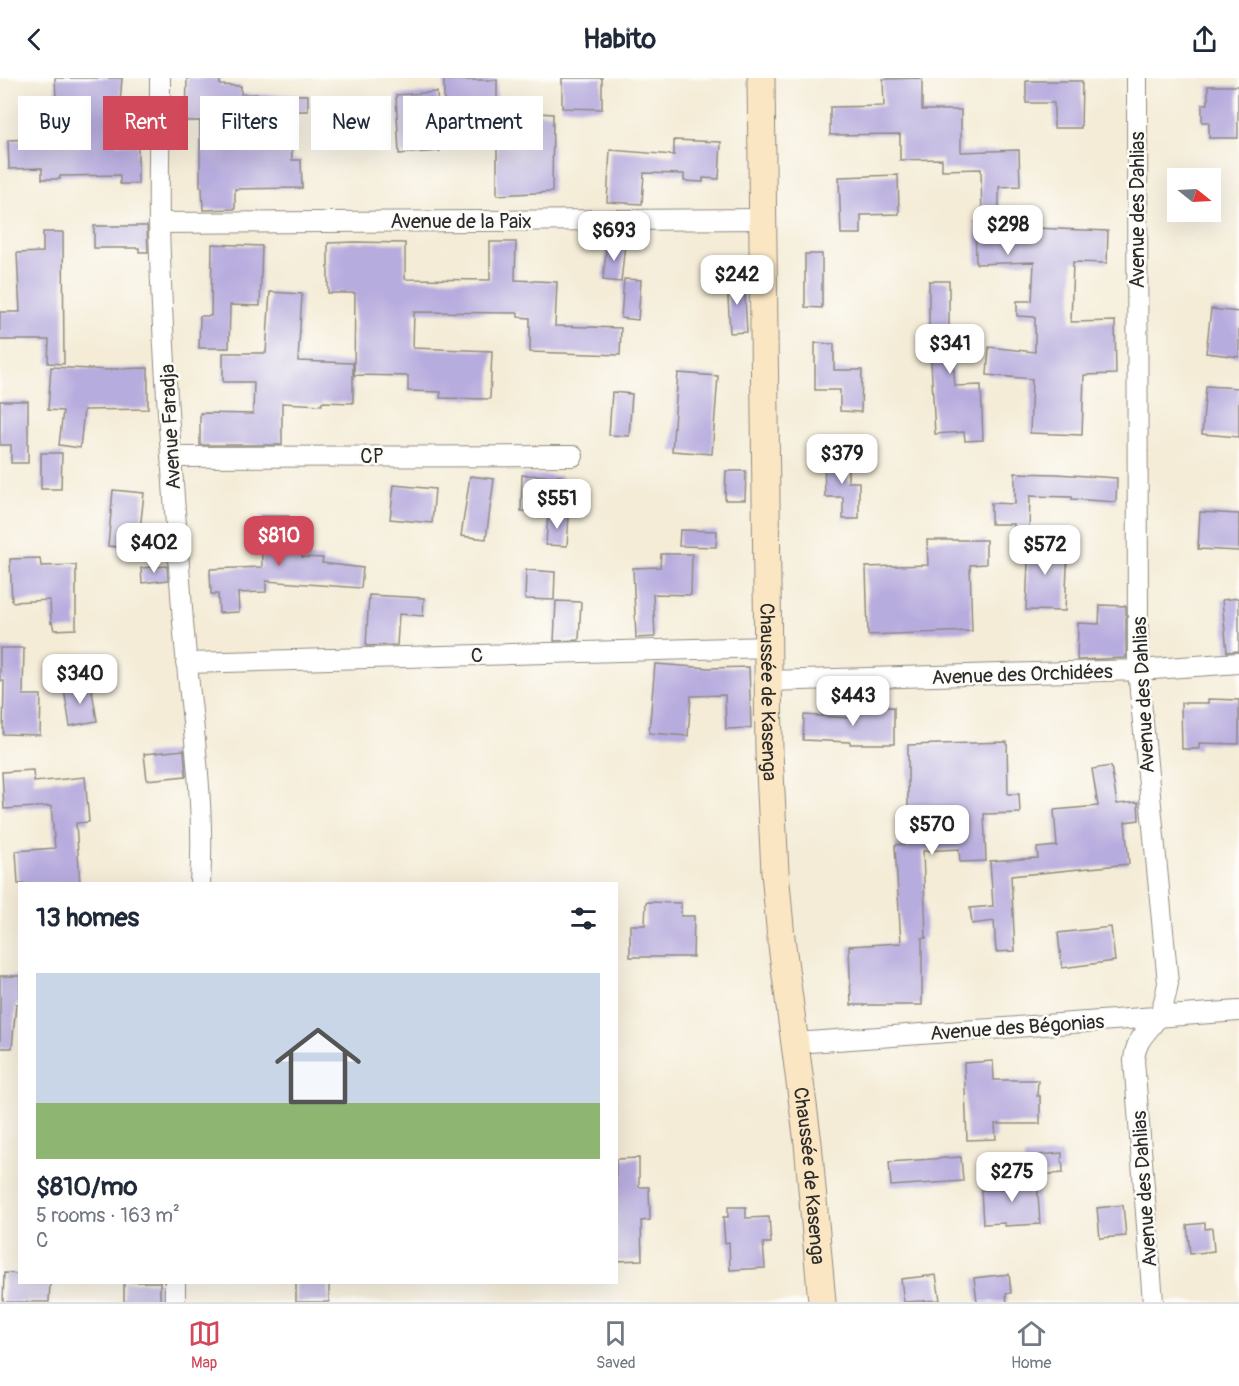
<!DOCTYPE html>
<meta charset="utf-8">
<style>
:root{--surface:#fff;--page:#f6f6f7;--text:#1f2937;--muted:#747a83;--line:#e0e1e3;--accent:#d1495b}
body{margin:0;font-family:Pangolin,sans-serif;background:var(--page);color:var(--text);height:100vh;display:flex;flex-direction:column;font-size:22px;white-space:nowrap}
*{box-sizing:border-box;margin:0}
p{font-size:20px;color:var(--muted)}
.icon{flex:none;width:33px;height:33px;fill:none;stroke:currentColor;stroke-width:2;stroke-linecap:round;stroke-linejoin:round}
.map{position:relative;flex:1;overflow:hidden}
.side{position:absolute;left:18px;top:804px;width:600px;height:402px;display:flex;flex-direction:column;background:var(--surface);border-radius:0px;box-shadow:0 6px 24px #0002}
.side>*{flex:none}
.guide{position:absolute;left:18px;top:18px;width:600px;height:54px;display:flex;gap:12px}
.needle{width:39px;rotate:108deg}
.buttons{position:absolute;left:1167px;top:90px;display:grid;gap:12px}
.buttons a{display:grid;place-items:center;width:54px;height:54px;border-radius:0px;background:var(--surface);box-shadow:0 6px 24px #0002;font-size:30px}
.price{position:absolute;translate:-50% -51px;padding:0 14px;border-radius:12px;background:#fff;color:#222;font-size:20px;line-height:39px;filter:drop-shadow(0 2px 3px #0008)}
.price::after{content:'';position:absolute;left:50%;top:36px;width:18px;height:14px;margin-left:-9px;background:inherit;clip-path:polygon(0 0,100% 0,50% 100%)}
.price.active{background:var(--accent);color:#fff}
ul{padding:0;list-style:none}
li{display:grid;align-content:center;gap:12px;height:318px;padding:0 18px}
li+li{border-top:2px solid var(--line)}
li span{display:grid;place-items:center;height:186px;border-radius:0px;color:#555}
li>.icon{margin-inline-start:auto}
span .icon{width:108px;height:108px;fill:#fffc;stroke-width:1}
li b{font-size:26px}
h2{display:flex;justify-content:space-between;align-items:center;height:72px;padding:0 18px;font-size:26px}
.tag{padding:0 21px;border-radius:0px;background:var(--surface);box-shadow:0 6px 24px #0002;font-size:21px;line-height:54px}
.tag.active{background:var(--accent);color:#fff}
header{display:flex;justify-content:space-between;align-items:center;height:78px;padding:0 18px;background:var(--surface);font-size:27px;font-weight:700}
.tab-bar{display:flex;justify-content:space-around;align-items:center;height:84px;border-top:2px solid var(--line);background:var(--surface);font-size:16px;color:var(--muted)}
.tab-bar a{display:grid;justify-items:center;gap:3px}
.tab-bar .active{color:var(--accent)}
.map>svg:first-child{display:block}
.building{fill:#b7acde}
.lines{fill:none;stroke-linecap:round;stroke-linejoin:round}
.minor-casing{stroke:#908c81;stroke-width:22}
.secondary-casing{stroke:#908c81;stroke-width:29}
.minor{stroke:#fff;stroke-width:20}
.secondary{stroke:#fbe6c4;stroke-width:27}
.labels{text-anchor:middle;stroke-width:5;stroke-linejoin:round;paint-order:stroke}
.street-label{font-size:20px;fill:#2b2b2b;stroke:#fdfcf7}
</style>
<header><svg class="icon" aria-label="back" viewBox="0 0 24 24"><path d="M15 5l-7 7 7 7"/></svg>Habito<svg class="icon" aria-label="share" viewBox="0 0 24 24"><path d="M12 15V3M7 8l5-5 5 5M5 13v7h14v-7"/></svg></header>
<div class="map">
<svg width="1239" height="1224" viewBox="0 0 1239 1224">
<rect width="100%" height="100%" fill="#fdfcf7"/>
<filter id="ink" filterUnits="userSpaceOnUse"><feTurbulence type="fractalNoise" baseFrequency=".0167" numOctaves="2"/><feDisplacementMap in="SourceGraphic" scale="12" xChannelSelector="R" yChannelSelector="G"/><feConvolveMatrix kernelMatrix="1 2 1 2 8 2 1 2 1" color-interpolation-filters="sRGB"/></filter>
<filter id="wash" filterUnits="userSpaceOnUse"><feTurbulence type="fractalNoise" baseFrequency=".008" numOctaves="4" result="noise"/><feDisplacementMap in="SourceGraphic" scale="24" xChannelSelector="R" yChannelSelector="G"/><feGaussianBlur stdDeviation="1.35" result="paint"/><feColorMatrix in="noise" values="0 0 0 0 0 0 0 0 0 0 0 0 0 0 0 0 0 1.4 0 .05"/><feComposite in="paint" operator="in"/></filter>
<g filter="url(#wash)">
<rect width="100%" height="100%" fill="#f4ecd7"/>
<g id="blocks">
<path class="building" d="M 55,0 L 122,0 L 117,66 L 138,66 L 138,106 L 120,106 L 120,97 L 60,98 L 60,101 L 42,101 L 42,90 L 9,91 L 8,62 L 58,60 Z
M 187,0 L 220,0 L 220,7 L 241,8 L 241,16 L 308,17 L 308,33 L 291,33 L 292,82 L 301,82 L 302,110 L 235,111 L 235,131 L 203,132 L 202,109 L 200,109 L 200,43 L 186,43 Z
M 562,0 L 602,0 L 602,31 L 562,30 Z
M 922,0 L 922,32 L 961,32 L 961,74 L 1019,72 L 1020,108 L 999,109 L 999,143 L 1007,143 L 1008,149 L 1108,153 L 1107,185 L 1073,184 L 1071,244 L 1115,243 L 1116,296 L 1084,297 L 1082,357 L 1030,355 L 1032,301 L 987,297 L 989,269 L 1035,274 L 1035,239 L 1017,238 L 1017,223 L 1032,223 L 1034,184 L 976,186 L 975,144 L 982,144 L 981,91 L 942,92 L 942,81 L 900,82 L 900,56 L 830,57 L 830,29 L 884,28 L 883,1 Z
M 444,2 L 497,2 L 497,28 L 444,28 Z
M 1026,3 L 1082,3 L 1081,50 L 1054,50 L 1054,25 L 1026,25 Z
M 1208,8 L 1238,8 L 1238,60 L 1209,60 L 1209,44 L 1202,44 L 1202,26 L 1208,26 Z
M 437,14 L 440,73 L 399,76 L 396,17 Z
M 524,34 L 553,36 L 552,114 L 497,117 L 497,35 Z
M 674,62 L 721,64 L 719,101 L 703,100 L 703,104 L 684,103 L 684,96 L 644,95 L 642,126 L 607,124 L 610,72 L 674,77 Z
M 898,97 L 899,136 L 861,137 L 861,156 L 841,156 L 839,99 Z
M 94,148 L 147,148 L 148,174 L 139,174 L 139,170 L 94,170 Z
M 43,154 L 63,154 L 64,286 L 48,285 L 49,262 L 0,262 L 0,234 L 20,234 L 17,175 L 43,174 Z
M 355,164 L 405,165 L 405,201 L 490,202 L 490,164 L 516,164 L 515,202 L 557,204 L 555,248 L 621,250 L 620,277 L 530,274 L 530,240 L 518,239 L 518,235 L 414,234 L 413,270 L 492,273 L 490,321 L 440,320 L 441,314 L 408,313 L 408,298 L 354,297 L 355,215 L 328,215 L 328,165 Z
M 607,164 L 625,166 L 621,204 L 603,202 Z
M 212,166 L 262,168 L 260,228 L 230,227 L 229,270 L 199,270 L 200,238 L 211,238 Z
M 805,176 L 822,176 L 822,230 L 805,229 Z
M 624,201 L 641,202 L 638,242 L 621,240 Z
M 744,202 L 747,254 L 730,255 L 727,203 Z
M 929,203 L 949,203 L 949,269 L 952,269 L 955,308 L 981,307 L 983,362 L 965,363 L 964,354 L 935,356 L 929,248 Z
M 270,214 L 302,216 L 298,283 L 353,285 L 353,325 L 322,324 L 322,327 L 282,325 L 282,367 L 200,367 L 200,335 L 253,336 L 254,304 L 223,304 L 223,275 L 266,275 Z
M 1211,231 L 1239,234 L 1239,279 L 1206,275 Z
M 815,265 L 834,266 L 834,292 L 862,292 L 861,334 L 840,333 L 840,312 L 815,312 Z
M 51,289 L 110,292 L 110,291 L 148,290 L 148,331 L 84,332 L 80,370 L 59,367 L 63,333 L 48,332 Z
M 678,295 L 718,298 L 712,376 L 672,373 Z
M 1206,308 L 1239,310 L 1239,359 L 1202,356 Z
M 612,314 L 632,316 L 629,358 L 609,357 Z
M 0,323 L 28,323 L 28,385 L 11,385 L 11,367 L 0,367 Z
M 41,375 L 62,375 L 61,411 L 41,411 Z
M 848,377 L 848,404 L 859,404 L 859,441 L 843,441 L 843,419 L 825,419 L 824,378 Z
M 726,393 L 746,393 L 745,422 L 725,422 Z
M 1015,395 L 1056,396 L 1117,400 L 1116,424 L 1072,421 L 1072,419 L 1030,418 L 1029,453 L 1014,453 L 1014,446 L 991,446 L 991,425 L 1015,426 Z
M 522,397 L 561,398 L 560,435 L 521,433 Z
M 470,398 L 494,401 L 486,461 L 461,458 Z
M 394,407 L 435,411 L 432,445 L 390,441 Z
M 113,412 L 144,415 L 138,471 L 108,468 Z
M 1200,434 L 1239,436 L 1239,473 L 1198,471 Z
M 548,436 L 569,437 L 567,468 L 546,467 Z
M 261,438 L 289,438 L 289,453 L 302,453 L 302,479 L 323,480 L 322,485 L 363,490 L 361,510 L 266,503 L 266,514 L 238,515 L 239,534 L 219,535 L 218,516 L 211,516 L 210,491 L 262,489 Z
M 680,452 L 717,453 L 716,469 L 679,468 Z
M 927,462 L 986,462 L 986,486 L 970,487 L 972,553 L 868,557 L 866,489 L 928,487 Z
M 1017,466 L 1068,468 L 1065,533 L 1026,532 L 1028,484 L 1018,484 Z
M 661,476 L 692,476 L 691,517 L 653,516 L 655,559 L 636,560 L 633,490 L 660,489 Z
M 40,480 L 41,488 L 76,487 L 76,551 L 54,552 L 52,544 L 51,545 L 50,522 L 12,524 L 10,481 Z
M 167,488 L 168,502 L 142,505 L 141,490 Z
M 526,492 L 555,494 L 554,522 L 525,521 Z
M 369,517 L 424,520 L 423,538 L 399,536 L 397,567 L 366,568 Z
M 1239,520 L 1239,573 L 1227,574 L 1222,522 Z
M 556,523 L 581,524 L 579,562 L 554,563 Z
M 1100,527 L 1126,528 L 1126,580 L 1077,582 L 1078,545 L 1099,546 Z
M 0,570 L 24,570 L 23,617 L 41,617 L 40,657 L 3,656 L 4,603 L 0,603 Z
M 655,586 L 709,590 L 749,589 L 751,650 L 726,651 L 725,617 L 691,618 L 688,658 L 649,655 Z
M 91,607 L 97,643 L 70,648 L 64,611 Z
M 1208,621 L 1239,622 L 1239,666 L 1199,665 L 1199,671 L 1182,671 L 1181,625 L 1208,625 Z
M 894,629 L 894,666 L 850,666 L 850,664 L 803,662 L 804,637 L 850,640 L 850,630 Z
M 1007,664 L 1008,716 L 1019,716 L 1020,735 L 984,736 L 986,783 L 960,784 L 959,771 L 923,773 L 926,860 L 922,860 L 922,927 L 851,927 L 849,868 L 901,865 L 895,767 L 908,766 L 908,667 Z
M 184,672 L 186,698 L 147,702 L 144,676 Z
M 1111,688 L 1117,726 L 1138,724 L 1139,742 L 1125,744 L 1129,786 L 1011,798 L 1015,873 L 996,874 L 994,843 L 972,846 L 970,830 L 993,828 L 990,783 L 1038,780 L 1037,770 L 1057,768 L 1054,732 L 1098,728 L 1092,691 Z
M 33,692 L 34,704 L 85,699 L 89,744 L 76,745 L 80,806 L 18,806 L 16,773 L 55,770 L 51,728 L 4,731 L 2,694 Z
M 646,824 L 681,825 L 681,838 L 694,838 L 693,879 L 630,879 L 630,847 L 645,847 Z
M 1111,849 L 1115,883 L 1062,890 L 1058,855 Z
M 0,898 L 20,898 L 20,926 L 16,926 L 12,970 L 0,970 Z
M 993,983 L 994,1002 L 1038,1002 L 1037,1018 L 1040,1018 L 1040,1046 L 995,1046 L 996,1061 L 967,1062 L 964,985 Z
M 1062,1075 L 1063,1095 L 1025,1098 L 1024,1078 Z
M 961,1079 L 963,1103 L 891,1108 L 889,1084 Z
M 639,1080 L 639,1109 L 649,1109 L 650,1142 L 641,1143 L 642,1182 L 616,1183 L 616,1081 Z
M 1037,1100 L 1040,1146 L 1005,1148 L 1005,1145 L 983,1146 L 981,1112 L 1003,1111 L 1002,1102 Z
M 1123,1127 L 1126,1158 L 1100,1160 L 1097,1130 Z
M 728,1129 L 746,1129 L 746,1140 L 769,1139 L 771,1165 L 763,1165 L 765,1190 L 730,1192 L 729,1164 L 725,1165 L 723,1139 L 728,1139 Z
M 1205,1145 L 1205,1151 L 1212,1150 L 1214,1173 L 1190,1176 L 1187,1147 Z
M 4,1195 L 20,1196 L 20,1204 L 50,1204 L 49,1224 L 3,1224 Z
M 1009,1196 L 1011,1215 L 1006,1216 L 1007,1224 L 977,1224 L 974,1200 Z
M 936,1197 L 940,1222 L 904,1224 L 901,1201 Z
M 124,1204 L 160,1204 L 160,1224 L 124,1224 Z
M 296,1204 L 329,1205 L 329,1224 L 296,1224 Z"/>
</g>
</g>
<g filter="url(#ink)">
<use href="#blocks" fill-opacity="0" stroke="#908c81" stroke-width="1.5"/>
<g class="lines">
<defs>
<path id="minor" d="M 160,0 C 160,48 158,97 159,145 C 162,273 173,402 182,530 C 188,622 206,713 200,806
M 1137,0 L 1138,592 L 1168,905 C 1166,916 1164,928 1159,937 C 1148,955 1136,959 1134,982 L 1153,1224
M 159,145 L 764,141
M 171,379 L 573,378
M 186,585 L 769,569
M 769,603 L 1138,592 L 1239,585
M 795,965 L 1239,933
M 175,1224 L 175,1204"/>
<g id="secondary">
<path id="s1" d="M 761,0 L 769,674 L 775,794 L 781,860 L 808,1065 L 822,1224"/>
</g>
</defs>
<use href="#minor" class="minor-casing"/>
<use href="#secondary" class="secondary-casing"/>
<use href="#minor" class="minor"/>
<use href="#secondary" class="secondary"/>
</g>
</g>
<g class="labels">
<g class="street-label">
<text transform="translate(1137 132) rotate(-90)" y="7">Avenue des Dahlias</text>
<text x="461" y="150">Avenue de la Paix</text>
<text transform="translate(170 349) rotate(-93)" y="7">Avenue Faradja</text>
<text x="372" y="385">CP</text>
<text transform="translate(477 577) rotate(-2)" y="7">C</text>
<text transform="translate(1022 596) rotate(-2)" y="7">Avenue des Orchidées</text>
<text dy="7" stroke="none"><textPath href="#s1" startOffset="614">Chaussée de Kasenga</textPath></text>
<text transform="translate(1143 617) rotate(-93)" y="7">Avenue des Dahlias</text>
<text transform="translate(1017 949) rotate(-4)" y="7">Avenue des Bégonias</text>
<text dy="7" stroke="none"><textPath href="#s1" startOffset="1100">Chaussée de Kasenga</textPath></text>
<text transform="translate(1144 1111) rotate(-94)" y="7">Avenue des Dahlias</text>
</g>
</g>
</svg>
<div class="buttons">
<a><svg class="needle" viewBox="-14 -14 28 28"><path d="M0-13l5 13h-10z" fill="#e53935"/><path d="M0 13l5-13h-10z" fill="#747a83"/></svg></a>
</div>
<b class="price" style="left:1008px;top:178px">$298</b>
<b class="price" style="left:614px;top:184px">$693</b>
<b class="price" style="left:737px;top:228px">$242</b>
<b class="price" style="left:950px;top:297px">$341</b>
<b class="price" style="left:842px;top:407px">$379</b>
<b class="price" style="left:557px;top:452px">$551</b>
<b class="price active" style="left:279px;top:489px">$810</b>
<b class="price" style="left:154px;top:496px">$402</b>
<b class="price" style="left:1045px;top:498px">$572</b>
<b class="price" style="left:80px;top:627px">$340</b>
<b class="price" style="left:853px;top:649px">$443</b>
<b class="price" style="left:932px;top:778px">$570</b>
<b class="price" style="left:1012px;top:1125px">$275</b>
<div class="guide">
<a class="tag">Buy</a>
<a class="tag active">Rent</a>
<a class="tag">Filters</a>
<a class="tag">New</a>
<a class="tag">Apartment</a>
</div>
<section class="side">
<h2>13 homes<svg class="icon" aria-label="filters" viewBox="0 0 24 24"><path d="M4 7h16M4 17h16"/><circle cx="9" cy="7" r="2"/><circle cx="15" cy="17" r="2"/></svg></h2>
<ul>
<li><span style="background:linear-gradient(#c9d6e8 70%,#8fb573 0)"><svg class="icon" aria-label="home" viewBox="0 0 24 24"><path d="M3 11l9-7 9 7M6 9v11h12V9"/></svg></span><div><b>$810/mo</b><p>5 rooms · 163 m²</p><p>C</p></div></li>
</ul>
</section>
</div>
<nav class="tab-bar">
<a class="active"><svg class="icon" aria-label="map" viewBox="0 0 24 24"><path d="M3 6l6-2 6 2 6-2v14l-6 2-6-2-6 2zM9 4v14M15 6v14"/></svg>Map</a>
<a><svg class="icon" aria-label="saved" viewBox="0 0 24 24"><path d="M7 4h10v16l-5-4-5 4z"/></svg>Saved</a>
<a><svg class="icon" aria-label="home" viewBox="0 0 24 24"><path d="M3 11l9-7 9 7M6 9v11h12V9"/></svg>Home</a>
</nav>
